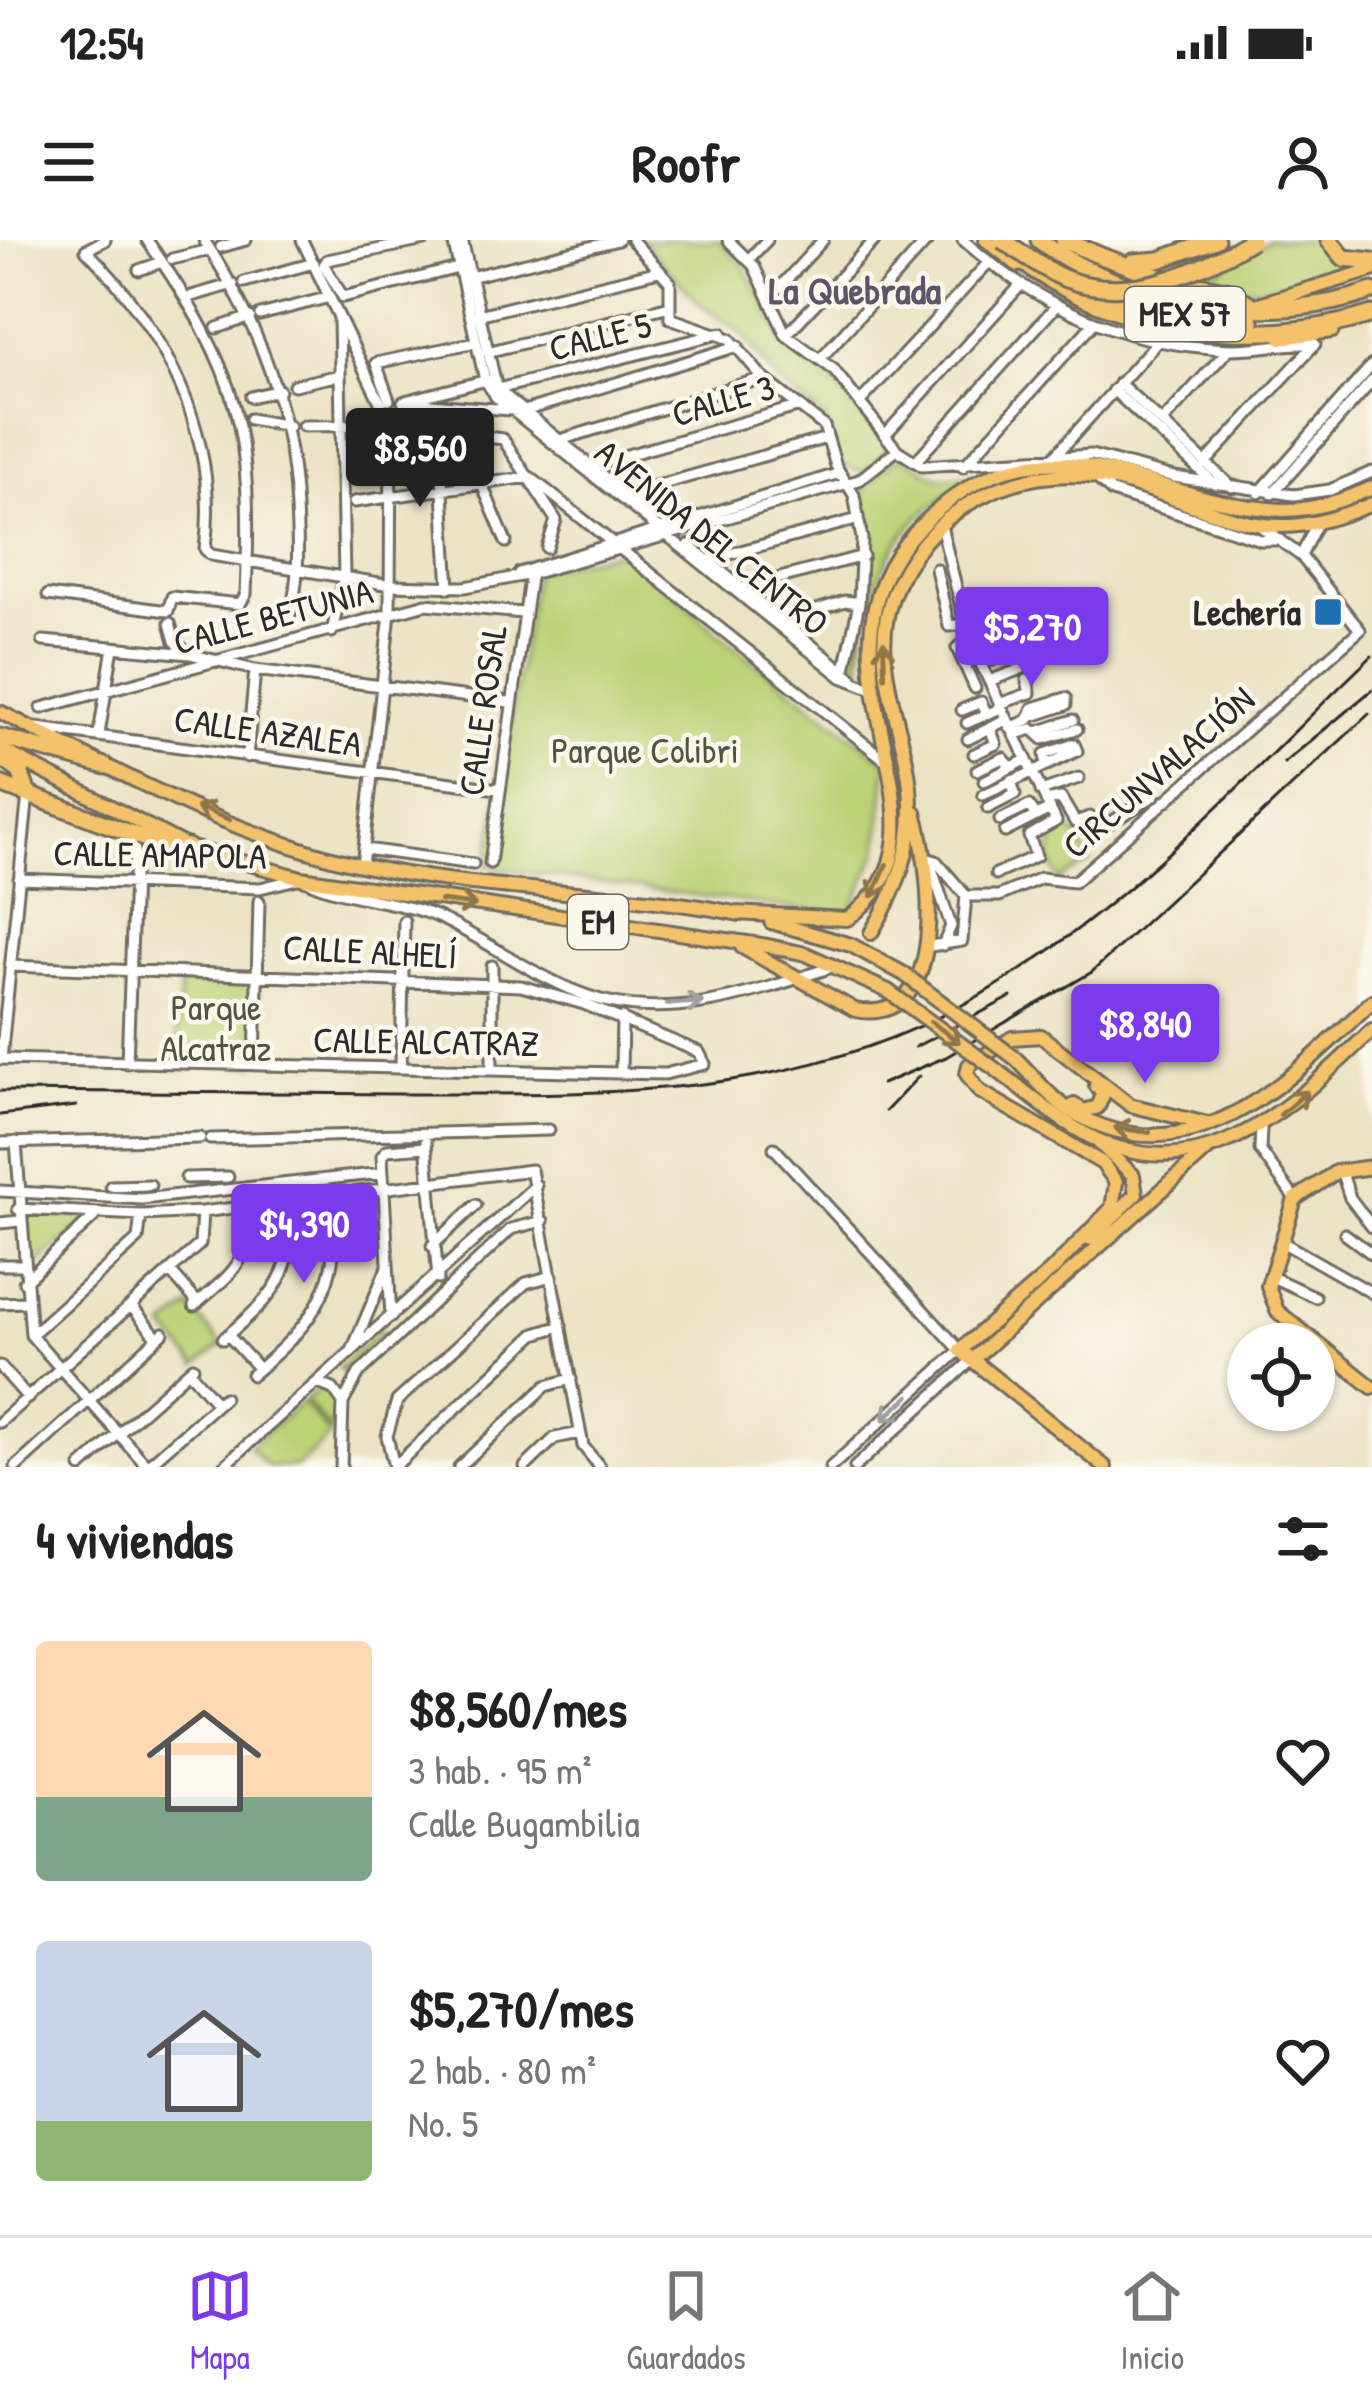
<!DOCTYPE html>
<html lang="es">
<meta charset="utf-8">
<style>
:root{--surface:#fff;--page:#f2f2f2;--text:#222;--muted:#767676;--line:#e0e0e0;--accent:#7c3aed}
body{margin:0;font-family:"Patrick Hand",sans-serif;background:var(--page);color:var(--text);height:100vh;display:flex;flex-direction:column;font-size:45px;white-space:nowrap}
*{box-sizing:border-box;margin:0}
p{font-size:39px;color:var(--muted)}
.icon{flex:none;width:66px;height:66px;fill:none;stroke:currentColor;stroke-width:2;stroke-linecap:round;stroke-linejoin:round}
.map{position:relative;height:1227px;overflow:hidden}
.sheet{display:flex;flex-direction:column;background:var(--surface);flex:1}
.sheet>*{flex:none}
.controls{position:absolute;left:1227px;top:1083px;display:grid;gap:24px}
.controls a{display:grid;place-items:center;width:108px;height:108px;border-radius:50%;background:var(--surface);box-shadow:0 3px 9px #0004;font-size:60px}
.price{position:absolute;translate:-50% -102px;padding:0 27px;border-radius:12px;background:var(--accent);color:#fff;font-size:39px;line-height:78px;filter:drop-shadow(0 3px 6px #0008)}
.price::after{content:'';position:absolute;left:50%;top:72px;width:36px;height:27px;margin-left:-18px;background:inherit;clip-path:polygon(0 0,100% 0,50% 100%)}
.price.active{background:#222;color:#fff}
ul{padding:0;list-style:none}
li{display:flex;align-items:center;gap:36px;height:300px;padding:0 36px}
li span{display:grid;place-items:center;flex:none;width:336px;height:240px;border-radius:12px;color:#555}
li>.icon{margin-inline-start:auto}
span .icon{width:144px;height:144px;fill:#fffc;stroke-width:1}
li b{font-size:51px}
h2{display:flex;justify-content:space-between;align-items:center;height:144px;padding:0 36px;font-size:51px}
.status{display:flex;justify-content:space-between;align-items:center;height:84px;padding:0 60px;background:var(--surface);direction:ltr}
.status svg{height:33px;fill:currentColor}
header{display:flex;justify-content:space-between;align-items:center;height:156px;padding:0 36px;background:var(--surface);font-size:54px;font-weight:700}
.menu{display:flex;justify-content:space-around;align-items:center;height:168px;border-top:3px solid var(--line);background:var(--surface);font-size:33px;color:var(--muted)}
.menu a{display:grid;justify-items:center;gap:6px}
.menu .active{color:var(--accent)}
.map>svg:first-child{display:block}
.green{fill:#bbd276;stroke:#737e50;stroke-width:3}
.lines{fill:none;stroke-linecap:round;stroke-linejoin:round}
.minor-casing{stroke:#6f6b61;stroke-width:15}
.major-casing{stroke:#6f6b61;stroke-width:18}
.highway-casing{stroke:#6f6b61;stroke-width:21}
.minor{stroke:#fff;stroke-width:9}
.major{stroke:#f3c26a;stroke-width:12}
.highway{stroke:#f3c26a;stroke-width:15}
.rail{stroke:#2b2b2b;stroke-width:3}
.major-bridge-casing{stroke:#6f6b61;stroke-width:18;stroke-linecap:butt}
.highway-bridge-casing{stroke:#6f6b61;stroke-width:21;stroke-linecap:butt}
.major-bridge{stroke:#f3c26a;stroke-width:12}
.highway-bridge{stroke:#f3c26a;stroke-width:15}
.oneway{stroke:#8f764a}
.oneway2{stroke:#a0a0a0}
.poi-dot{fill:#1f6fb2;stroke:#fbf7ec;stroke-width:4.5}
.labels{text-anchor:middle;stroke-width:9;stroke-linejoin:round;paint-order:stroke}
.shield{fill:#fbf7ec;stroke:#696865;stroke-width:3}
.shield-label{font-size:33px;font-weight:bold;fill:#2b2b2b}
.street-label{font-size:36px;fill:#2b2b2b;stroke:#fbf7ec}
.poi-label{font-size:36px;font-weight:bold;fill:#2b2b2b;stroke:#fbf7ec;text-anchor:end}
.park-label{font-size:36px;fill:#4f553e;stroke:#fbf7ec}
.neighbourhood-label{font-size:39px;font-weight:bold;fill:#5d5668;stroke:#fbf7ec}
</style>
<div class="status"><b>12:54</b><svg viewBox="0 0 49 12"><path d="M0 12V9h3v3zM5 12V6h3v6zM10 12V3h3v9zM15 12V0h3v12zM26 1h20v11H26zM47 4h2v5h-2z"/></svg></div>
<header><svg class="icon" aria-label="menu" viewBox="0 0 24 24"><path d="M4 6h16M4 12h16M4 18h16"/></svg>Roofr<svg class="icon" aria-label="person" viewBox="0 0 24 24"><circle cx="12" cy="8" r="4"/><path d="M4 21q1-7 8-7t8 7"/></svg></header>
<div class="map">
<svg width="1372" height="1227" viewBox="0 0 1372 1227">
<rect width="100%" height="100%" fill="#fbf7ec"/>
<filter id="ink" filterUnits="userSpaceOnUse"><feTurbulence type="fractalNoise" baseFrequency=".00833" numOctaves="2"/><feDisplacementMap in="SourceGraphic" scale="24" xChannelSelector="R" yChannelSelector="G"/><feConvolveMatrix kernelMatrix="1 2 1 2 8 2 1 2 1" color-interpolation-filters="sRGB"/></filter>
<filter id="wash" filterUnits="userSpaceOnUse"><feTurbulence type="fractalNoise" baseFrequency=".004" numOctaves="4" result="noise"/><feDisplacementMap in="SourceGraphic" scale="48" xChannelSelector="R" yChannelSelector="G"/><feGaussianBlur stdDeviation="2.7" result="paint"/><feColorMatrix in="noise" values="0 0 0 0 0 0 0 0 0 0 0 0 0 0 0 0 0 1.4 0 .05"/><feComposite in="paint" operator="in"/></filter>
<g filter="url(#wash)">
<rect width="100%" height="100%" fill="#ece3c4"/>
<path class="green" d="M 642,0 L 719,0 L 744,26 L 788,108 L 823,130 L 890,209 L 863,234 L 840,223 L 827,181 L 779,142 L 741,92 L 699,63 Z
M 1269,0 L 1321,0 L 1335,21 L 1355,29 L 1265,48 L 1169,45 L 1219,30 Z
M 900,216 L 939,238 L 984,236 C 902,265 856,350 862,435 L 854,433 L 869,308 L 862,261 L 866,243 Z
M 626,310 L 723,398 L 887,522 L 878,611 L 849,676 L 487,627 L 535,331 Z
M 1066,588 L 1076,594 L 1090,622 L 1059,640 L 1050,620 L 1053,596 Z
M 258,742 L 255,825 L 176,824 L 180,744 Z
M 25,970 L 90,977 L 31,1029 Z
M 190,1067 L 222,1105 L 197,1126 L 165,1088 Z
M 381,1090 L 386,1096 L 350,1138 L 339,1128 Z
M 325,1146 L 340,1163 L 330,1190 L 305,1160 Z
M 302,1162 L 331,1195 L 297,1227 L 268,1227 L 249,1207 Z"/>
</g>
<g filter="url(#ink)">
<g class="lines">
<defs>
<path id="minor" d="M 105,0 L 86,10 C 165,89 220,195 205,309 L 211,315 L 391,345 L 465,347 L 531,334 L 859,240 L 897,210
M 204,0 C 259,85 291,166 296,268 C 298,307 300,341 289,378
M 302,0 L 391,185 L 390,373 L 362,626
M 425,0 L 327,20 L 324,25 L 343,57 L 462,27
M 453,0 L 485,140 L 496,157 L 842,437 L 870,448
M 462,0 L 497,149 L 652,276
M 632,0 L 670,42 L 670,78 L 730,99 L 763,138 L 824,186 L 836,226 L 854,255 L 862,299 L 859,363 L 844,434
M 728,0 L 754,26 L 786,95 L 833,129 L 897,210 L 922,226 L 1091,215 L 1174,237 L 1294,255 L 1330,250 L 1372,232
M 963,0 C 1040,68 1129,107 1232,109 C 1260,109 1289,102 1315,104
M 221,7 L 246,0
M 172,19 L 210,10
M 749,19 L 767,0
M 139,30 L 162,22
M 470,37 L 618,0
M 244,42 L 314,23
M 192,56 L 233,44
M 769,59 L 823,0
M 260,75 L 330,57
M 478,75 L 659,31
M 217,88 L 250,77
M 786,95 L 875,0
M 487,112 L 666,67
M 820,119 L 928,0
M 1119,143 L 1232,247
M 294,145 L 340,135
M 494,150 L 722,93
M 1113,150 L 1215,244
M 251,157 L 279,150
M 389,160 L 376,123 L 476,102
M 405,161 L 487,140
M 861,161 L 989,22
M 403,162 L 524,171 L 738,106
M 250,179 L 289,186
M 1162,182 L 1229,109
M 303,186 L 391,185 L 503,199 L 556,280 L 547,308
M 439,189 L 449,348
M 479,194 L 483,247 L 506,302
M 885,195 L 1020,46
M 560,200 L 763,138
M 1054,217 L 1159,100
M 915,222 L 1056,66
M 1205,223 L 1315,104
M 592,225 L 800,166
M 963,227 L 1093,84
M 1095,237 L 1112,252 L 1261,300 L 1280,300
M 1259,253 L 1372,125
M 627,254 L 827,198
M 1272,254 L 1372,141
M 354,262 L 530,237 L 889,523
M 941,286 L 969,399 L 1056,581 L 1029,596 L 1036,616 L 996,634
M 689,305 L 852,438
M 1301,316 L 1316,285
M 708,320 L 858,279
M 936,329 L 949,386 L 964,384
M 519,333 L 840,233
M 742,348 L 863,316
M 48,355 L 168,371 L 172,357 L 240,364 L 246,354 C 253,192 241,135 147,0
M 783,381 L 845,361 L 859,363
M 170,383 L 175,401 L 185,411
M 332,392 L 344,337 L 339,78
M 969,399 L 957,408 L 975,448
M 43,401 L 190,414 L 255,430 L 509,462
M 971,403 L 985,399 L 993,420
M 989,441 L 1021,429 L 1021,422
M 999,464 L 1030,453 L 1027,440
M 42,468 L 426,364 L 522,373
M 962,470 L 981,462 L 987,474
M 1030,477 L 1066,465 L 1066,458
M 967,483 L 1001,468
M 37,488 L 498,549
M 1010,488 L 1028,480 L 1033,468 L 1066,458
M 1037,492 L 1073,480
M 99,494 L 113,407
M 1014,495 L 1032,489 L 1043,499 L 1077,489
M 968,499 L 1006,480
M 974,514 L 996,504 L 990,488
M 247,517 L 255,430
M 1046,521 L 1045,514 L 1074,504 L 1077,511
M 977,530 L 1003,518 L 1011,527
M 984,541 L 1026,520
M 1041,551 L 1079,538
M 983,555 L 1077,511
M 1046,561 L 1061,558 L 1075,582 L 1090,577 L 1098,590 L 1154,556
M 988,568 L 1015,554 L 1011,540
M 1000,580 L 1029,566 L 1036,576
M 1005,592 L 1050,569
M 365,609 L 473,624
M 923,617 L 936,621 L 966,656 L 962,701 L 930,706
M 929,620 L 951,686 L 943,705
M 490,623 L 531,331
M 19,639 L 260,648 L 301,638 C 345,661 397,658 442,679 C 489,702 531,734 580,753 C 662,786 754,753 832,727
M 966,656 L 999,656 L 1041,638 L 1074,642 L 1360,390 L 1301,316 L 1260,286
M 0,819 L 665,834 L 705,824 L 699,812 L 584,764 L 521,746 L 11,726
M 1,819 L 28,554
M 127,823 L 135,610
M 255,825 L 259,661
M 401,828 L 404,681
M 492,830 L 492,726
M 621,832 L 622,778
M 1261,888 L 1260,910 L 1295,959
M 210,899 L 549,890
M 16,902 L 31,1095 L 148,1227
M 426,902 L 438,1039
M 0,903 L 200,898
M 774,908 L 960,1110 L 831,1227
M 1341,930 L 1350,958 L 1372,987
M 186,938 L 228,937
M 111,946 L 150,945
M 0,951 L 142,959 L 383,933
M 18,969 L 141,975 L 202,972 L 531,930 L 583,1206 L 600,1227
M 0,983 L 19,981
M 1345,994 L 1372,1014
M 1282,1002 L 1372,1053
M 432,1006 L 476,965
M 0,1025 L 22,1025
M 170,1031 L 198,1063
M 1270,1036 L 1315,1057
M 24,1042 L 98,973
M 0,1063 L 26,1062
M 131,1066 L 158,1098
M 194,1066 C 235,1030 251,1024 246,966
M 391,1077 L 382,916 L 387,910 L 426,907
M 31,1095 L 138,999 L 141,975
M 228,1095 L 259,1129
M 223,1099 C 277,1053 295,1035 290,961
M 353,1108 L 386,1030
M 0,1126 L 28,1158
M 189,1131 L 217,1164
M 252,1135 C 320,1078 340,1045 334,956
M 318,1143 L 333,1149 L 343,1163
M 0,1182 L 200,1004 L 202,972
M 16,1227 L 163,1093
M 81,1227 L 193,1127
M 146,1227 L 224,1158
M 223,1227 L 536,945
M 341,1227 L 343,1163 L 359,1133 L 511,989 L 543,981
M 394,1227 L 387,1196 L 397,1161 L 526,1043 L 552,1036
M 394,1227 L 535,1094 L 561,1086
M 459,1227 L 546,1146 L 571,1139
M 525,1227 L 555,1198 L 580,1193
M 855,1227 L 972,1120"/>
<path id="major" d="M 986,0 L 1018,25
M 1252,66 L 1372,30
M 1281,98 L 1332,91
M 0,472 C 114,530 235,597 360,625 C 484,653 615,649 740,674
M 0,509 L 188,607 L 301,638 L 768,706 L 806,714 L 888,751
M 735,673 L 847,679 C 976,588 792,423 916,291 C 1043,155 1145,266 1284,270 C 1315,270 1344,260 1372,248
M 771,682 L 851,705 L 904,734
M 871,693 C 895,653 912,613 911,565 C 910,487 861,420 898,343 C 939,258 1029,220 1118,241 C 1165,252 1210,276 1257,284 C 1299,291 1334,279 1372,264
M 742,707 L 855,770 C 953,788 930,625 915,572
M 1015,818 C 1035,837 1051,860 1076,874 C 1195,941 1294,836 1372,761
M 1002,834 C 1031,856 1060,882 1093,898 C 1206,953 1297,862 1372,790
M 1074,865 L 1084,871 L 1098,867 L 1103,855 L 1096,845
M 1372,927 L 1336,932 L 1295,959 L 1268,1046 L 1277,1071 L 1372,1147
M 1091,999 L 1136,954 L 1133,935 L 1099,903
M 972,1120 L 1208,909
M 1105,1227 L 960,1110 L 1051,1031 L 1112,968 L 1116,942 L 1102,923 L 979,851 L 967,834 L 969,825 L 1012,798 L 1041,796 L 1130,865 L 1207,884"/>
<path id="highway" d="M 1039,0 C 1123,65 1272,88 1372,51
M 1064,0 L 1103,17
M 1329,0 L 1344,18 L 1372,21
M 1098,15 L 1165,39 L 1226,50 L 1250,64
M 1016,17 C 1110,92 1259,111 1372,74
M 1133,22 L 1159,20 L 1216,0
M 1093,48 L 1156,69 L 1251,81
M 0,497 L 105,526
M 0,517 L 20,531 L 28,554
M 0,544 L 151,601 L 188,607"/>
</defs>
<use href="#minor" class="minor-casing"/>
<use href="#major" class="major-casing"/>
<use href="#highway" class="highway-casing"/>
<use href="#minor" class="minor"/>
<use href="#major" class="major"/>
<use href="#highway" class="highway"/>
<path class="rail" d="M 1284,523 L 1372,450
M 915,807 L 1011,757
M 882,844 L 946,817 L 1092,732 L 1369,474
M 0,851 C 133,852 266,853 400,854 C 617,854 814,862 1005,740 C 1142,654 1255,527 1372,416
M 886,871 L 919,836
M 0,875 L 76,866"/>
<defs>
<path id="major-bridge" d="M 904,734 L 1015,818
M 888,751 L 1002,834"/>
<path id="highway-bridge" d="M 1002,0 C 1023,13 1043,30 1066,39 C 1130,63 1198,33 1252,0"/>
</defs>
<use href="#major-bridge" class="major-bridge-casing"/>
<use href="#highway-bridge" class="highway-bridge-casing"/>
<use href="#major-bridge" class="major-bridge"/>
<use href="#highway-bridge" class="highway-bridge"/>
</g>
<defs><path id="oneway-shaft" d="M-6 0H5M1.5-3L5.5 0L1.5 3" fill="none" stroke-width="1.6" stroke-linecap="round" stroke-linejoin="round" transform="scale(3)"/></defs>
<g class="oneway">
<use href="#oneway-shaft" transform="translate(884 419) rotate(-92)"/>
<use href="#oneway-shaft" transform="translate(213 573) rotate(-158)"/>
<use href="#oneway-shaft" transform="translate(879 641) rotate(114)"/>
<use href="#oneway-shaft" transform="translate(458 663) rotate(7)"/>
<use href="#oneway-shaft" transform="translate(945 792) rotate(36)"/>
<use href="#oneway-shaft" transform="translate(1294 863) rotate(-41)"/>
<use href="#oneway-shaft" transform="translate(1132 890) rotate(-172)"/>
</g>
<g class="oneway2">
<use href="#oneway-shaft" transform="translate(685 763) rotate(-4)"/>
<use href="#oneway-shaft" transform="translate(896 1168) rotate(138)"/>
</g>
</g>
<rect class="poi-dot" x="1313" y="357" width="30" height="30" rx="6"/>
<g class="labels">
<g class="shield">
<rect x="1125" y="47" width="120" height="54" rx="9"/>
<rect x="568" y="655" width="60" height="54" rx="9"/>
</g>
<g class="shield-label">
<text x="1185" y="86">MEX 57</text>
<text x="598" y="694">EM</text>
</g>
<g class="street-label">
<text transform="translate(600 96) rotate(-14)" y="13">CALLE 5</text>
<text transform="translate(723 160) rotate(-16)" y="13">CALLE 3</text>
<text transform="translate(712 297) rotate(39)" y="13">AVENIDA DEL CENTRO</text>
<text transform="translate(273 376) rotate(-15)" y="13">CALLE BETUNIA</text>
<text transform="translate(482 470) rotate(-82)" y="13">CALLE ROSAL</text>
<text transform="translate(268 491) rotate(8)" y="13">CALLE AZALEA</text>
<text transform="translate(1158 532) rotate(-41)" y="13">CIRCUNVALACIÓN</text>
<text transform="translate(160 614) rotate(1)" y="13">CALLE AMAPOLA</text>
<text transform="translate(370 711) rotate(3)" y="13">CALLE ALHELÍ</text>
<text transform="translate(426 801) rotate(1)" y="13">CALLE ALCATRAZ</text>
</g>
<g class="poi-label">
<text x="1301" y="385">Lechería</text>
</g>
<g class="park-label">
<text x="645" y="523">Parque Colibri</text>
<text x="216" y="780">Parque<tspan x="216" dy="41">Alcatraz</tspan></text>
</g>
<g class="neighbourhood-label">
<text x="855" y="64">La Quebrada</text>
</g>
</g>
</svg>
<div class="controls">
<a><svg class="icon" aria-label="locate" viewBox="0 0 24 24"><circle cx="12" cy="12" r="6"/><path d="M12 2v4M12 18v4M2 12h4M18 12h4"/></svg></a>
</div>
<b class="price active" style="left:420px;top:270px">$8,560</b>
<b class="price" style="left:1032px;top:449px">$5,270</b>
<b class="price" style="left:1145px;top:846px">$8,840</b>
<b class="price" style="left:304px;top:1046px">$4,390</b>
</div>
<section class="sheet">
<h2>4 viviendas<svg class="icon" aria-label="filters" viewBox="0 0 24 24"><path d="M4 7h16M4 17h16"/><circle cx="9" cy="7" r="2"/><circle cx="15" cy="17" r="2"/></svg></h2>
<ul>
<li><span style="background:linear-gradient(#ffd9b3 65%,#7fa58c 0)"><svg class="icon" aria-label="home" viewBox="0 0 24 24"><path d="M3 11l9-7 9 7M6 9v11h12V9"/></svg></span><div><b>$8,560/mes</b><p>3 hab. · 95 m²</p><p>Calle Bugambilia</p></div><svg class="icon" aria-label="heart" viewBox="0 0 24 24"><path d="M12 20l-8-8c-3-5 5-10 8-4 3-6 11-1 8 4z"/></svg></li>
<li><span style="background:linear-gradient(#c9d6e8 75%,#8fb573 0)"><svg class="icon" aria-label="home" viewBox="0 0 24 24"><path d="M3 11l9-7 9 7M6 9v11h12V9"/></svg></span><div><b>$5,270/mes</b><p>2 hab. · 80 m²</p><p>No. 5</p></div><svg class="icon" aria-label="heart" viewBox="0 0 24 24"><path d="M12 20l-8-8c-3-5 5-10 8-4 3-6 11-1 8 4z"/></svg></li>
</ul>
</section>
<nav class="menu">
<a class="active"><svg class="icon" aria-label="map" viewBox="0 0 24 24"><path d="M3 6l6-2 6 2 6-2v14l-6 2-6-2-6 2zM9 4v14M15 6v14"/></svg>Mapa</a>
<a><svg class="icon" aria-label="saved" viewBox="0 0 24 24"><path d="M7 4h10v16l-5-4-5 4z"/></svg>Guardados</a>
<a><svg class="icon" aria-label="home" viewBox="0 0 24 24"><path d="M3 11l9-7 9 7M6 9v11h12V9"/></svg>Inicio</a>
</nav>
